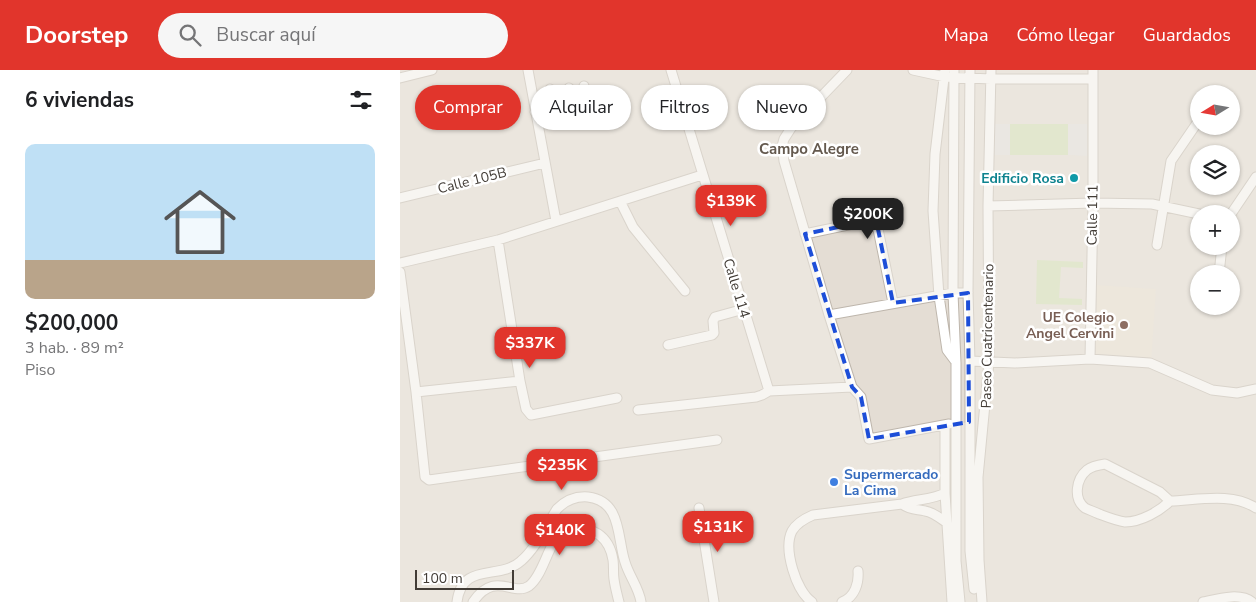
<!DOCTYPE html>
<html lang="es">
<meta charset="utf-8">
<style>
:root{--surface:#fff;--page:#f6f6f6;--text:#202124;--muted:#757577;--accent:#e1352c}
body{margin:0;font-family:"Nunito Sans",sans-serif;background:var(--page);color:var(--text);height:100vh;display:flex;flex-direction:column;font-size:19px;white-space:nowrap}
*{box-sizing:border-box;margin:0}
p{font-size:16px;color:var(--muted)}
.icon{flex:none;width:28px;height:28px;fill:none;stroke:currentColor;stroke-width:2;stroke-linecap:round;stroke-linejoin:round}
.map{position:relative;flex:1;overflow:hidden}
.details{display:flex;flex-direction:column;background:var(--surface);width:400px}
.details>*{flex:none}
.guide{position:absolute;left:15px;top:15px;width:475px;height:45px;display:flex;gap:10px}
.needle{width:32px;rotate:259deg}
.fabs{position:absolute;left:790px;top:15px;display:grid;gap:10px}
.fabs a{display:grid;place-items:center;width:50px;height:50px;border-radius:50%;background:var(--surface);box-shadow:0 1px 4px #0004;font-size:25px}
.scale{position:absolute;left:15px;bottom:12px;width:99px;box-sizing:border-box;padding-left:5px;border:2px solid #423c36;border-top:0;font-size:14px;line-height:18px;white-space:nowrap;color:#423c36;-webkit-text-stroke:4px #fff;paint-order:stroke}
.price{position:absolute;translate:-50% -42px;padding:0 11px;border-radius:10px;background:var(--accent);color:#fff;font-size:16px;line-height:32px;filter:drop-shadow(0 1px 2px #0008)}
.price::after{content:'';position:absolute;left:50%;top:30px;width:15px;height:11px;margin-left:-8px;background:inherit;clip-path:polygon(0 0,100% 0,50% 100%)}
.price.on{background:#222;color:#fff}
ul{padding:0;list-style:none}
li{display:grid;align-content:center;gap:10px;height:265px;padding:0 25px}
li span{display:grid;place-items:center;height:155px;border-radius:10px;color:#555}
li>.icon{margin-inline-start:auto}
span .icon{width:90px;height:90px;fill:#fffc;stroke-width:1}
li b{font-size:21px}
h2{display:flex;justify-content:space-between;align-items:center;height:60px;padding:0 25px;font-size:21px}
.chip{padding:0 18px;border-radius:22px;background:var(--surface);box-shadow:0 1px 4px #0004;font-size:18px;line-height:45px}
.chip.on{background:var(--accent);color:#fff}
header{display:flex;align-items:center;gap:30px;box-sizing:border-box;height:70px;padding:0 25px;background:var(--accent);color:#fff}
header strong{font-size:24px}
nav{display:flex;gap:28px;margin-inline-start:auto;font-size:18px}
.search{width:350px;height:45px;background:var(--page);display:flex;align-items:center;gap:12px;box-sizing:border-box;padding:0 18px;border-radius:28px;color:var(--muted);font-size:19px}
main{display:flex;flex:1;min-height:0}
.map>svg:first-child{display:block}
.residential{fill:#e4ddd4;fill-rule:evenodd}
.education{fill:#e8dfd1}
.green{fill:#d0e1b2}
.parking{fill:#e2dfdd}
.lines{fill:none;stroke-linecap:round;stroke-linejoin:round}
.minor-casing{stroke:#beb6ac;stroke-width:11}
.minor{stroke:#fff;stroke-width:9}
.marked{fill:none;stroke:#1d4ed8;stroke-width:4;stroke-dasharray:10 6;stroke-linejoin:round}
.culture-dot{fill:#0f9aa8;stroke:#fff;stroke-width:2}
.education-dot{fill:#8d6e63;stroke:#fff;stroke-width:2}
.shop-dot{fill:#3f7fe0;stroke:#fff;stroke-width:2}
.labels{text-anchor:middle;stroke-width:5;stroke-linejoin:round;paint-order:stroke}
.culture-label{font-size:14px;font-weight:bold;fill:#0d838f;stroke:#fff;text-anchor:end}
.street-label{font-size:14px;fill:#423c36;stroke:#fff}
.education-label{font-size:14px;font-weight:bold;fill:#785e54;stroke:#fff;text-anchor:end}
.shop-label{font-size:14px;font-weight:bold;fill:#366cbe;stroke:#fff;text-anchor:start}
.neighbourhood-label{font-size:15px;font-weight:bold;fill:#64594e;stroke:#fff}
</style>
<header>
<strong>Doorstep</strong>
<div class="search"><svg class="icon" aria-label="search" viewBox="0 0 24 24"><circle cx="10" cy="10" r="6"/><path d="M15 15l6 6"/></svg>Buscar aquí</div>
<nav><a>Mapa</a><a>Cómo llegar</a><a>Guardados</a></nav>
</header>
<main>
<section class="details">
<h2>6 viviendas<svg class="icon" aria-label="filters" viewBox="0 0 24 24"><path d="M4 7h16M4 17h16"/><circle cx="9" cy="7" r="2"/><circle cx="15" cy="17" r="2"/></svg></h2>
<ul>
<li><span style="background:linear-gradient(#bfe0f5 75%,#b9a48a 0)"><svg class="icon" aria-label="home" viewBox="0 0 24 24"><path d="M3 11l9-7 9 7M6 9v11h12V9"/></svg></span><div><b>$200,000</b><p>3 hab. · 89 m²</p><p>Piso</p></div></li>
</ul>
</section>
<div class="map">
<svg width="856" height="532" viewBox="0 0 856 532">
<rect width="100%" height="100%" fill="#f0ece5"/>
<path class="residential" d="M 0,0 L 856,0 L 856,532 L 0,532 ZM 799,24 L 831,24 L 831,56 L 799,56 ZM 799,84 L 831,84 L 831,116 L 799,116 ZM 799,144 L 831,144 L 831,176 L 799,176 ZM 799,204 L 831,204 L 831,236 L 799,236 Z"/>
<path class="education" d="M 697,215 L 756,219 L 751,295 L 692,291 Z"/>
<path class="green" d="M 610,54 L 668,54 L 668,85 L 610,85 Z
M 637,190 L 683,192 L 683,198 L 661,197 L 659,228 L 682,229 L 682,235 L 636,234 Z"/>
<path class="parking" d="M 593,54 L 610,54 L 610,85 L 592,85 Z
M 668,54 L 687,54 L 687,86 L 668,85 Z"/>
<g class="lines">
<defs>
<path id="minor" d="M 128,0 L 156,151
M 271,0 L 369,321
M 513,0 L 545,7 L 591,9 L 692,9
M 545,0 L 535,84 L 533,141 L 539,226 L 547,280 L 556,292
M 554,0 L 553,223 L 556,293 L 556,491 L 560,532
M 570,0 L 568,223 L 570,291 L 570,481 L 574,519
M 0,8 L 32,0
M 184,16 L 189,48
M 169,18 L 175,53
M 150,19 L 153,40
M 135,42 L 188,36
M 0,128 L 145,93
M 220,131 L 233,157 L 285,221
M 588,136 L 693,133 L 752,134 L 799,144
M 831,144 L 856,107
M 405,164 L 462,152 L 472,154 L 478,159 L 493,233
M 757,175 L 771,91 L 797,53
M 0,193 L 98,170 L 302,105
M 0,202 L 16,322 L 25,407 L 29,410 L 317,370
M 819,204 L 822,176
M 429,245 L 553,223 L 568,223
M 268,275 L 312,265 L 314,263 L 313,251 L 315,247 L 344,239
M 690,289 L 693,133 L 693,0
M 570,291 L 615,293 L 690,289 L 750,293 L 812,320 L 837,323 L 856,319
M 120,311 L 126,339 L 131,345 L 217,328
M 452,317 L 461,327 L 469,369 L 549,354
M 16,322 L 120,311 L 98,170
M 238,340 L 356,327 L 362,325 L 369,321 L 452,317 L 429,245 L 384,91 L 382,76 L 384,69 L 391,58 L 447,0
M 545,355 L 545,423 L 552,532
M 705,394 L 760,422 L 770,431 C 760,441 741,452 725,452 C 717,451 707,447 699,444 C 695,442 689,440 685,438 C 673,429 676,409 687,400 C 692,396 698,395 705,394 Z
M 770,431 C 798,430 832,422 856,438
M 502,434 C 510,440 516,439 525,441 C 533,442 540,448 547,453
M 299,438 L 314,532
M 57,532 C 62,491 99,511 121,491 C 136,478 146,456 157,439 C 165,431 176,426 188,427 C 222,431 217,468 225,492 C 229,506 239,518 241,532
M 73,532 C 95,500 113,527 129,516 C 141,507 146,484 154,472 C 158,466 163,462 168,458 C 192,456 209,465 213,490 C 214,496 213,503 214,509 C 215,517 217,524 219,532
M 412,532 C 396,521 383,479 392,461 C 396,454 406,448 413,445 L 502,434 C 516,429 532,430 545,423
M 442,532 C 455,527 459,513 458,501
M 582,532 L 579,490 L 578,407 L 589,292 L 588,136 L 591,0
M 803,532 C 817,529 840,522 852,532"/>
</defs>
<use href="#minor" class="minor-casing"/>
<use href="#minor" class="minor"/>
</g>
<path d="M0 0H856V532H0ZM 462,152 L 478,159 L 493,233 L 568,223 L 569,352 L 469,369 L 461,327 L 452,317 L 405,164 Z" fill="#f0ece5" fill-opacity=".55" fill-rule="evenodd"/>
<path class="marked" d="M 462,152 L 478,159 L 493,233 L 568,223 L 569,352 L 469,369 L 461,327 L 452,317 L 405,164 Z"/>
<circle class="culture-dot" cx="674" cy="108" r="5"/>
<circle class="education-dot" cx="724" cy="255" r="5"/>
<circle class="shop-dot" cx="434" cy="412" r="5"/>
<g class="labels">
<g class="culture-label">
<text x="664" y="113">Edificio Rosa</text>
</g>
<g class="street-label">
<text transform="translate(72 110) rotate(-14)" y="5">Calle 105B</text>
<text transform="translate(692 145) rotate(-89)" y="5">Calle 111</text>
<text transform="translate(337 218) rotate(73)" y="5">Calle 114</text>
<text transform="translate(587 266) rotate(-89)" y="5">Paseo Cuatricentenario</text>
</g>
<g class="education-label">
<text x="714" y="252">UE Colegio<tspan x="714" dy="16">Angel Cervini</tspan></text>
</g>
<g class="shop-label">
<text x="444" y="409">Supermercado<tspan x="444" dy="16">La Cima</tspan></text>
</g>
<g class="neighbourhood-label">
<text x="409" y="84">Campo Alegre</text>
</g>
</g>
</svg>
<div class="fabs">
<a><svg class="needle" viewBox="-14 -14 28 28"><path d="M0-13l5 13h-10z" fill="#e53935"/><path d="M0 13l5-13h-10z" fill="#757577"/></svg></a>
<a><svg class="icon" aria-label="layers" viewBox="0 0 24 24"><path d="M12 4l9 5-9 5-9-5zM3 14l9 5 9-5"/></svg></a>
<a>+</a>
<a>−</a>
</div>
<div class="scale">100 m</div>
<b class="price" style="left:331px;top:157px">$139K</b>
<b class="price on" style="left:468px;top:170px">$200K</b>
<b class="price" style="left:130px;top:299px">$337K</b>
<b class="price" style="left:162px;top:421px">$235K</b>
<b class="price" style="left:318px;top:483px">$131K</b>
<b class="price" style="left:160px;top:486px">$140K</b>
<div class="guide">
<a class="chip on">Comprar</a>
<a class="chip">Alquilar</a>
<a class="chip">Filtros</a>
<a class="chip">Nuevo</a>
</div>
</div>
</main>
